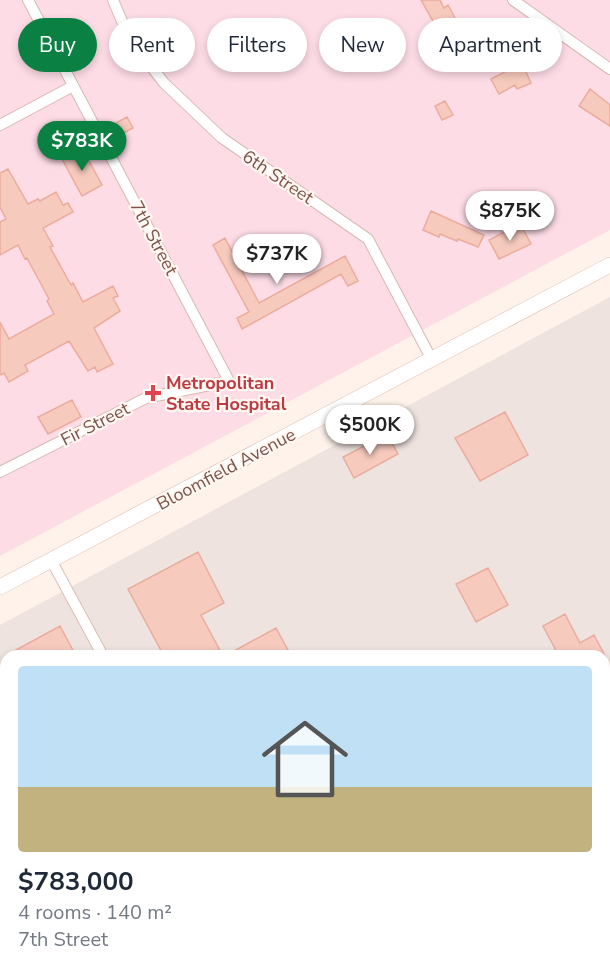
<!DOCTYPE html>
<meta charset="utf-8">
<style>
:root{--surface:#fff;--page:#f6f6f7;--text:#1f2937;--muted:#747a83;--line:#e0e1e3;--accent:#0b8043}
body{margin:0;font-family:"Nunito Sans",sans-serif;background:var(--page);color:var(--text);height:100vh;display:flex;flex-direction:column;font-size:22px;white-space:nowrap}
*{box-sizing:border-box;margin:0}
p{font-size:20px;color:var(--muted)}
.icon{flex:none;width:33px;height:33px;fill:none;stroke:currentColor;stroke-width:2;stroke-linecap:round;stroke-linejoin:round}
.map{position:relative;flex:1;overflow:hidden}
.sheet{position:absolute;left:0px;top:650px;width:610px;height:332px;display:flex;flex-direction:column;background:var(--surface);border-radius:18px 18px 0 0;box-shadow:0 3px 9px #0003}
.sheet>*{flex:none}
.banner{position:absolute;left:18px;top:18px;width:574px;height:54px;display:flex;gap:12px}
.price{position:absolute;translate:-50% -51px;padding:0 14px;border-radius:21px;background:#fff;color:#222;font-size:20px;line-height:39px;filter:drop-shadow(0 2px 3px #0008)}
.price::after{content:'';position:absolute;left:50%;top:36px;width:18px;height:14px;margin-left:-9px;background:inherit;clip-path:polygon(0 0,100% 0,50% 100%)}
.price.current{background:var(--accent);color:#fff}
ul{padding:0;list-style:none}
li{display:grid;align-content:center;gap:12px;height:318px;padding:0 18px}
li+li{border-top:2px solid var(--line)}
li span{display:grid;place-items:center;height:186px;border-radius:6px;color:#555}
li>.icon{margin-inline-start:auto}
span .icon{width:108px;height:108px;fill:#fffc;stroke-width:1}
li b{font-size:26px}
.tag{padding:0 21px;border-radius:27px;background:var(--surface);box-shadow:0 3px 9px #0003;font-size:21px;line-height:54px}
.tag.current{background:var(--accent);color:#fff}
.map>svg:first-child{display:block}
.industrial{fill:#eee3df;fill-rule:evenodd}
.medical{fill:#fddce6}
.building{fill:#f7cabe;stroke:#ebac9d;stroke-width:1.5}
.lines{fill:none;stroke-linecap:round;stroke-linejoin:round}
.street-casing{stroke:#d5b9b0;stroke-width:12}
.secondary-casing{stroke:#dbbaaf;stroke-width:16}
.street{stroke:#fff;stroke-width:10}
.secondary{stroke:#fff;stroke-width:15}
.rail-casing{stroke:#b2a5cb;stroke-width:6}
.rail{stroke:#fff7f2;stroke-width:4;stroke-dasharray:11;stroke-linecap:butt}
.health-dot{fill:#e0444e;stroke:#fff7f2;stroke-width:2}
.labels{text-anchor:middle;stroke-width:4.5;stroke-linejoin:round;paint-order:stroke}
.street-label{font-size:18px;fill:#7d5249;stroke:#fff7f2}
.health-label{font-size:18px;font-weight:bold;fill:#be3a42;stroke:#fff7f2;text-anchor:start}
</style>
<div class="map">
<svg width="610" height="980" viewBox="0 0 610 980">
<rect width="100%" height="100%" fill="#fef2ea"/>
<path class="industrial" d="M 610,297 L 610,980 L 0,980 L 0,625 ZM 6,656 L 604,656 L 604,975 L 6,975 Z"/>
<path class="medical" d="M 0,0 L 610,0 L 610,230 L 0,556 Z"/>
<path class="building" d="M 421,0 L 440,0 L 444,8 L 448,5 L 456,20 L 438,30 Z
M 522,63 L 531,83 L 517,89 L 515,85 L 499,94 L 491,79 Z
M 590,89 L 610,105 L 610,126 L 579,106 Z
M 445,101 L 453,115 L 442,120 L 435,106 Z
M 127,117 L 133,128 L 120,135 L 114,124 Z
M 82,148 L 102,185 L 82,196 L 62,159 Z
M 8,169 L 28,204 L 38,199 L 40,201 L 56,192 L 63,205 L 68,203 L 73,212 L 43,228 L 53,246 L 50,247 L 71,285 L 73,283 L 83,302 L 113,286 L 118,296 L 113,298 L 120,311 L 94,328 L 113,364 L 97,372 L 95,367 L 88,371 L 69,341 L 25,365 L 28,371 L 9,382 L 4,373 L 0,375 L 0,322 L 9,339 L 54,314 L 47,301 L 49,299 L 27,258 L 25,259 L 18,245 L 0,255 L 0,222 L 6,219 L 0,207 L 0,173 Z
M 431,211 L 484,235 L 478,247 L 458,239 L 457,241 L 440,234 L 439,237 L 423,230 Z
M 522,227 L 531,244 L 499,259 L 489,240 L 510,229 L 512,233 Z
M 225,238 L 259,303 L 345,256 L 358,281 L 348,286 L 341,274 L 242,329 L 237,318 L 249,312 L 213,245 Z
M 72,400 L 81,417 L 48,434 L 38,417 Z
M 505,412 L 528,455 L 480,481 L 455,438 Z
M 387,434 L 398,454 L 354,478 L 343,457 Z
M 198,552 L 224,603 L 201,615 L 223,656 L 164,656 L 128,589 Z
M 488,568 L 508,605 L 476,622 L 456,584 Z
M 565,614 L 580,643 L 594,635 L 605,656 L 559,656 L 543,626 Z
M 60,626 L 76,656 L 5,656 Z
M 276,628 L 288,650 L 278,656 L 225,656 Z"/>
<g class="lines">
<defs>
<path id="street" d="M 113,0 L 124,26 L 138,49 L 164,83 L 222,138 L 368,239 L 432,360
M 513,0 L 610,69
M 0,125 L 73,86
M 0,472 L 146,398 L 229,381 L 28,0
M 51,560 L 103,656"/>
<path id="secondary" d="M 0,587 L 610,265"/>
</defs>
<use href="#street" class="street-casing"/>
<use href="#secondary" class="secondary-casing"/>
<use href="#street" class="street"/>
<use href="#secondary" class="secondary"/>
<defs>
<path id="rail" d="M 604,820 L 610,817
M 604,840 L 610,837
M 604,851 L 610,848
M 307,980 L 316,975
M 326,980 L 335,975
M 345,980 L 354,975"/>
</defs>
<use href="#rail" class="rail-casing"/>
<use href="#rail" class="rail"/>
</g>
<path class="health-dot" d="M150 384h6v6h6v6h-6v6h-6v-6h-6v-6h6z"/>
<g class="labels">
<g class="street-label">
<text transform="translate(278 177) rotate(34)" y="6">6th Street</text>
<text transform="translate(154 238) rotate(62)" y="6">7th Street</text>
<text transform="translate(95 424) rotate(-27)" y="6">Fir Street</text>
<text transform="translate(226 469) rotate(-28)" y="6">Bloomfield Avenue</text>
</g>
<g class="health-label">
<text x="166" y="389">Metropolitan<tspan x="166" dy="21">State Hospital</tspan></text>
</g>
</g>
</svg>
<b class="price current" style="left:82px;top:172px">$783K</b>
<b class="price" style="left:510px;top:242px">$875K</b>
<b class="price" style="left:277px;top:285px">$737K</b>
<b class="price" style="left:370px;top:456px">$500K</b>
<div class="banner">
<a class="tag current">Buy</a>
<a class="tag">Rent</a>
<a class="tag">Filters</a>
<a class="tag">New</a>
<a class="tag">Apartment</a>
</div>
<section class="sheet">
<ul>
<li><span style="background:linear-gradient(#bfe0f5 65%,#c2b280 0)"><svg class="icon" aria-label="home" viewBox="0 0 24 24"><path d="M3 11l9-7 9 7M6 9v11h12V9"/></svg></span><div><b>$783,000</b><p>4 rooms · 140 m²</p><p>7th Street</p></div></li>
</ul>
</section>
</div>
